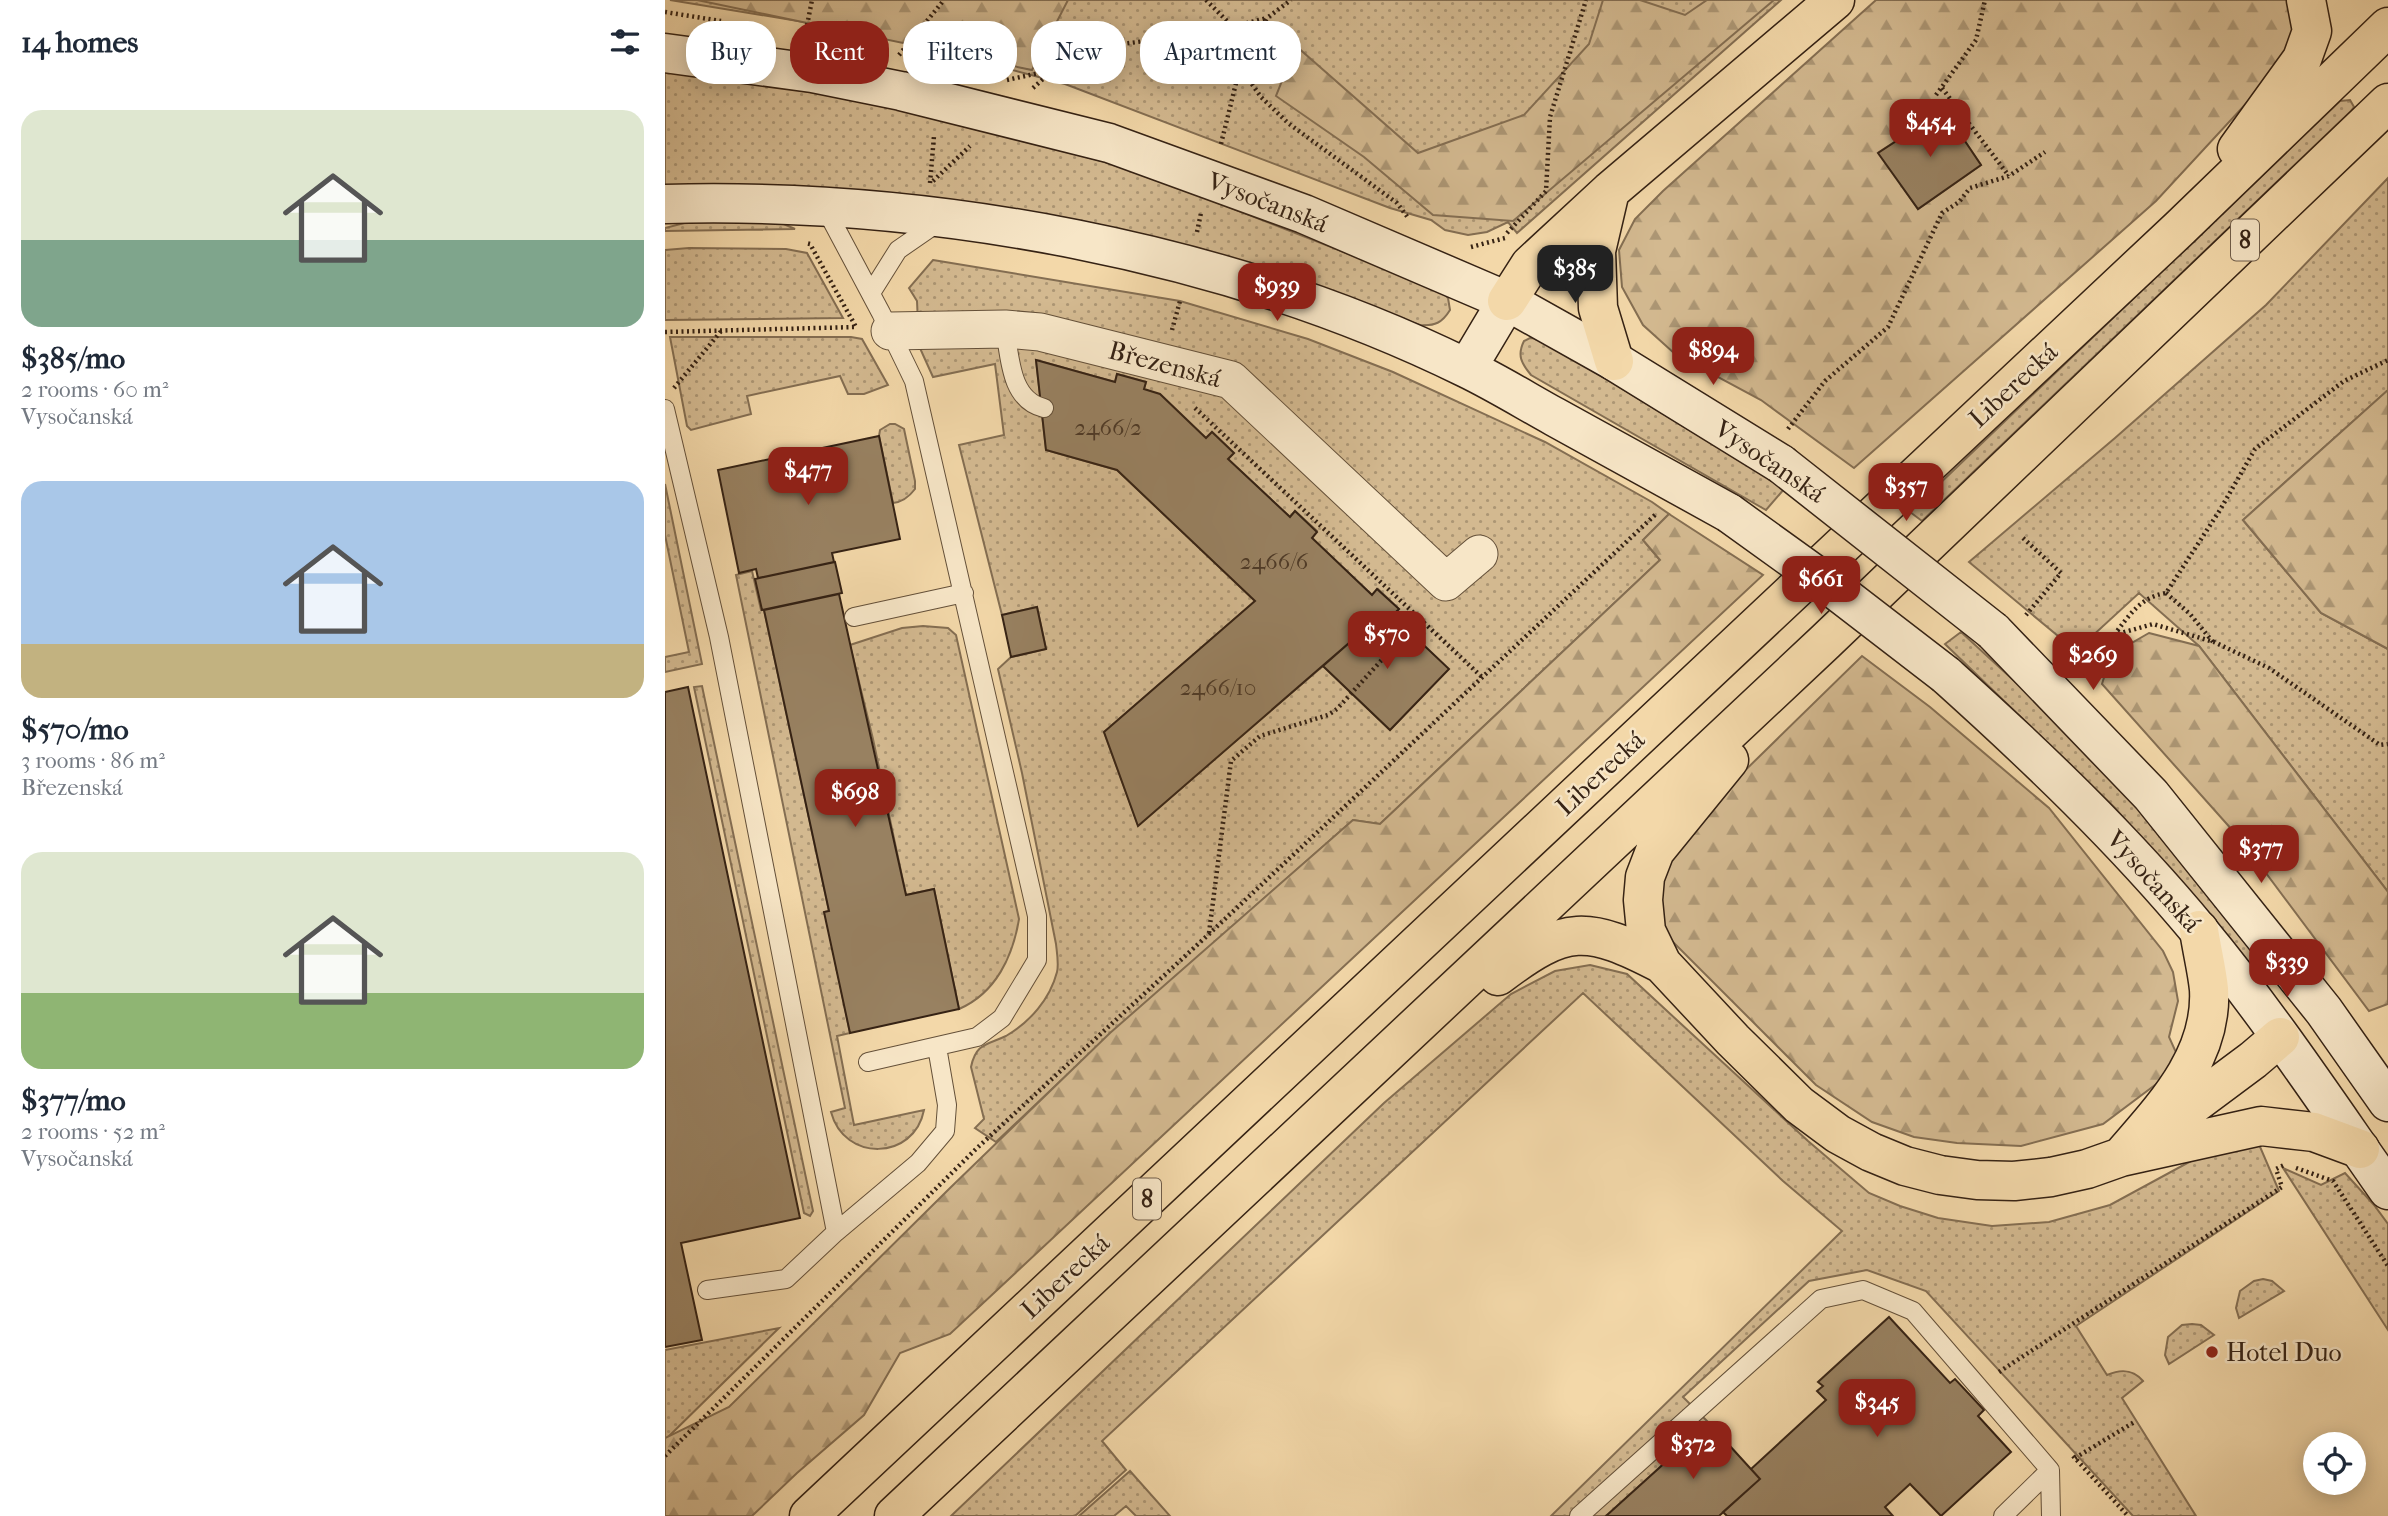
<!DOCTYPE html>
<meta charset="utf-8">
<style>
:root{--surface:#fff;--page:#f6f6f7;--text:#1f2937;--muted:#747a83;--accent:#8f2418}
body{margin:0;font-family:"IM FELL French Canon",serif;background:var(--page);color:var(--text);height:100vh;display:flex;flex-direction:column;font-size:26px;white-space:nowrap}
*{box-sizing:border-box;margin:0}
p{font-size:23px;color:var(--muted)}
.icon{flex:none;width:38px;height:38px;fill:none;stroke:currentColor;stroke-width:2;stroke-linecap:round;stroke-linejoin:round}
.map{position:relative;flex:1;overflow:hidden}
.side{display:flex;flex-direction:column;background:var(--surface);width:665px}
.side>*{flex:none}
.hud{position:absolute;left:21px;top:21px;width:665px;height:63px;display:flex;gap:14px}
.buttons{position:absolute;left:1638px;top:1432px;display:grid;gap:14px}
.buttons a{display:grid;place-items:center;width:63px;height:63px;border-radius:50%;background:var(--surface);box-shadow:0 4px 18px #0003;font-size:35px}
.price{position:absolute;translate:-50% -60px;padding:0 16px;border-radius:14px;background:var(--accent);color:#fff;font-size:23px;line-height:46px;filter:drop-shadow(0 2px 4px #0008)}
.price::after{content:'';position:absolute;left:50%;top:42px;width:21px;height:16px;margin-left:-10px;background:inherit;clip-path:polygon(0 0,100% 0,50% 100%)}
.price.on{background:#222;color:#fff}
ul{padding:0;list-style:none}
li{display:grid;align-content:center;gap:14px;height:371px;padding:0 21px}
li span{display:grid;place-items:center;height:217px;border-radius:21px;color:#555}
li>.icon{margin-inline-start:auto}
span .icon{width:126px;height:126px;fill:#fffc;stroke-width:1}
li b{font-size:30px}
h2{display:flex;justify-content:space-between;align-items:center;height:84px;padding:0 21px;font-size:30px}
.chip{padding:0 24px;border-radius:28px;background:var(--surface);box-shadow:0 4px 18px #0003;font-size:24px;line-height:63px}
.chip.on{background:var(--accent);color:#fff}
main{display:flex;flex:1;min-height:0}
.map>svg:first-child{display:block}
.grass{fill:url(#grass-dots);stroke:#846e52;stroke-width:2;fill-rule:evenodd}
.forest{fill:url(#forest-firs);stroke:#846e52;stroke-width:2;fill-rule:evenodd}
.building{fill:#988161;stroke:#352214;stroke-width:2}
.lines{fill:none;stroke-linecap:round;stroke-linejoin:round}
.service-casing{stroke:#645039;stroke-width:20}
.minor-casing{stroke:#645039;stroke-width:39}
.secondary-casing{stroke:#352214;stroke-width:41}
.trunk-casing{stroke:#352214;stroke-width:41}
.path{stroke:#352214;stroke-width:4.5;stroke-dasharray:2 3.5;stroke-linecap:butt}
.service{stroke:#f7e6c7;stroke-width:18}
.minor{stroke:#f7e6c7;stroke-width:37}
.secondary{stroke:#f7e6c7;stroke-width:38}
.trunk{stroke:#f3d8a9;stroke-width:38}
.secondary-bridge-casing{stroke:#352214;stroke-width:41;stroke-linecap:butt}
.secondary-bridge{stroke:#f7e6c7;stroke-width:38}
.poi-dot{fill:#8f2418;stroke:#f7e6c7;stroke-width:2.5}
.labels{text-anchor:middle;stroke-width:5;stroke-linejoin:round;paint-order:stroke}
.number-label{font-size:23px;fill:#4e3a27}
.shield{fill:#f7e6c7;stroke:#6f5d4a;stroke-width:2}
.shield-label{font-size:24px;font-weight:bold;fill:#352214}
.street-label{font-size:26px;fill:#352214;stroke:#f7e6c7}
.poi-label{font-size:26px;fill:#352214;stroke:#f7e6c7;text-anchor:start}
</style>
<main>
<section class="side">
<h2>14 homes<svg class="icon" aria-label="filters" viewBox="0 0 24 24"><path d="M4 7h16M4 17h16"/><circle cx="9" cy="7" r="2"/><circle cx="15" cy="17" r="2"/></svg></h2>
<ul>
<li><span style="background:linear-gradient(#dfe7d0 60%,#7fa58c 0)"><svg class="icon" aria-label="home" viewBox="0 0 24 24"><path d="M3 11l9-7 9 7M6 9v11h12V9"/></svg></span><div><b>$385/mo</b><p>2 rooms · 60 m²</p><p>Vysočanská</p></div></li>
<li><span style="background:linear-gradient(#a9c7e8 75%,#c2b280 0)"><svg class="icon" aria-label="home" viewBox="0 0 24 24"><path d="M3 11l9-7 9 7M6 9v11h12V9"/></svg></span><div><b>$570/mo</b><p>3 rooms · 86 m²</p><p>Březenská</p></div></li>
<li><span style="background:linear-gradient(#dfe7d0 65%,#8fb573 0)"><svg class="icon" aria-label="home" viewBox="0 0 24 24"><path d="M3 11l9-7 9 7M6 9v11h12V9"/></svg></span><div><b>$377/mo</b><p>2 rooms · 52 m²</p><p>Vysočanská</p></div></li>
</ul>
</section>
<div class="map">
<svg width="1723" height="1516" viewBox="0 0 1723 1516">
<defs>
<pattern id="grass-dots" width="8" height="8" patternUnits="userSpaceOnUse" patternTransform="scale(1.75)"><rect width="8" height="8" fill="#d3b990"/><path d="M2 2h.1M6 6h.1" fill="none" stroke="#ac9674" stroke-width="1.8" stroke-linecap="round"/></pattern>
<pattern id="forest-firs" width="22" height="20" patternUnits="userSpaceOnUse" patternTransform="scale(1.75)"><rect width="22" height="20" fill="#d3b990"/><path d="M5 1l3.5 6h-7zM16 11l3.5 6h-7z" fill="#ac9674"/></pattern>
</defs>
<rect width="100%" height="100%" fill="#f3d8a9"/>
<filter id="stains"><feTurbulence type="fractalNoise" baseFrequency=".00286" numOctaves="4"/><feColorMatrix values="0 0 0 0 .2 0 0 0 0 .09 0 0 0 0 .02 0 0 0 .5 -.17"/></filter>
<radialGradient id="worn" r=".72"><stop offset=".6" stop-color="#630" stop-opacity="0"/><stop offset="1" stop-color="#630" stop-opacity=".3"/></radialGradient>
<path class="grass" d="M 5,0 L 1116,0 L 852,233 L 843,222 L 822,232 L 803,235 L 780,230 L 766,220 L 725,208 L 400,84 L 254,45 L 133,21 Z
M 0,72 L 69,80 L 202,101 L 336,133 L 469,170 L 776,290 L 783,298 L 785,310 C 777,323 770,326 755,325 L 679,299 L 0,185 Z
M 1685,100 L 1689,107 L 1685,112 L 1257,521 L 1245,512 L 1675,101 Z
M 1723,178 L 1723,390 L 1578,520 L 1656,613 L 1723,649 L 1723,892 L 1534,646 L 1474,593 L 1411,651 L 1304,562 L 1450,438 L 1601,305 Z
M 31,220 L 112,221 L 130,229 L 0,231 L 0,228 Z
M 24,248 L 121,249 L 142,253 L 178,318 L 0,320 L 0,250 Z
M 268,260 L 515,301 L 643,339 L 728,372 L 880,442 L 987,502 L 1004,514 L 978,540 L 995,560 L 715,824 L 688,820 L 446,1033 L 331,1142 L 310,1128 L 319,1119 L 306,1067 C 311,1043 322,1045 341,1036 C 365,1022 385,999 392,972 C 394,964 392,953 391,944 L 357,773 L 333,669 L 346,657 L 381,649 L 372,607 L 337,615 L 294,445 L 339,435 L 330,364 L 268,377 L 254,346 L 252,301 L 244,288 ZM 371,360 L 450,382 L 452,374 L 481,382 L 479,389 L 541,438 L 547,432 L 569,453 L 563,459 L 625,517 L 630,511 L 652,531 L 647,538 L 707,595 L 713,589 L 734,609 L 728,617 L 783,669 L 725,730 L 658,666 L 473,825 L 439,732 L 590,601 L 452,470 L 381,450 Z
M 5,337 L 186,337 L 197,339 L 223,385 L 199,394 L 183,394 L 175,376 L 82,396 L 86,414 L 26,430 L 22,426 Z
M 865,338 L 875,339 L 1120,488 L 1101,510 L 866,375 C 856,363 852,355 859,341 Z
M 225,424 L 230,424 L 239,429 L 250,481 L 250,489 C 244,497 238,502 228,503 L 214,436 L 215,430 Z
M 0,484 L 37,664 L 0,672 L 0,657 L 24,652 L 0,535 Z
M 87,571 L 96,610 L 99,610 L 164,911 L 160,912 L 185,1033 L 172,1036 L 189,1125 L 259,1110 C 249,1161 179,1162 166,1112 L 180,1108 L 71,575 Z
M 258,626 L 283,628 L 291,635 L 354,919 C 348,956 331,993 294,1009 L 269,889 L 241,895 L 208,739 L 185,645 L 237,628 Z
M 1296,632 L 1431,756 L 1604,969 L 1593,975 L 1450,808 L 1280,644 Z
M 37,686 L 148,1211 L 145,1216 L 139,1213 L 29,687 Z
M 925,965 L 962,974 L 1143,1141 L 1204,1193 L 1235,1206 L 1273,1218 L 1327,1226 L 1384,1222 L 1445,1205 L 1526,1161 L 1564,1146 L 1593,1142 L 1614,1191 L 1411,1326 L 1442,1375 C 1456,1369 1468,1369 1478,1381 L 1457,1398 L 1531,1516 L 1468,1516 L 1261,1291 L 1202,1270 L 1144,1281 L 1018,1397 L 1044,1423 L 941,1516 L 886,1516 L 1177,1231 L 1118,1181 L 918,993 L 437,1441 L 461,1470 L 410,1516 L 286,1516 L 719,1103 L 846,994 L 890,971 Z
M 1618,1168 L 1656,1185 L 1680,1173 L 1709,1205 L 1723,1224 L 1723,1330 Z
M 1598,1279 L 1607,1281 L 1619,1291 L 1574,1318 L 1571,1308 L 1575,1291 L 1589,1281 Z
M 1527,1324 L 1536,1325 L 1549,1335 L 1504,1364 L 1500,1355 L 1503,1337 L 1517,1325 Z
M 114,1328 L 1,1439 L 0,1438 L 0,1350 Z
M 465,1471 L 505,1516 L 471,1516 L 461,1506 L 449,1516 L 414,1516 Z"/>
<path class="forest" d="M 32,0 L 403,0 L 367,70 Z
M 938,0 L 975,0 L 1020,15 L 1042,0 L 1109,0 L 848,221 L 768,215 L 699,157 L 611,96 L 631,46 L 753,153 L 859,115 L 924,44 Z
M 1211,0 L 1627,0 L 1631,34 L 1614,68 L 1491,201 L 1189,468 L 1096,400 L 1010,354 L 978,325 L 957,287 L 954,250 L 970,219 L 998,191 ZM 1279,110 L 1316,165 L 1253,209 L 1214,152 Z
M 1723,390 L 1723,649 L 1656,613 L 1578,520 Z
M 1004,514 L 1098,575 L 285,1334 L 235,1353 L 199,1415 L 132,1473 L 87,1516 L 0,1516 L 0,1438 L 64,1407 L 284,1189 L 445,1033 L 688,820 L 715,824 L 995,560 L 978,540 Z
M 1484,633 L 1534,646 L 1723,892 L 1723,1004 L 1704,1011 L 1577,841 L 1437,684 L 1446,655 Z
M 1197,656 L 1265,707 L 1384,808 L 1498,951 L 1508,972 L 1513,1001 L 1504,1037 L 1514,1059 L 1494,1082 L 1438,1124 L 1356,1146 L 1292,1143 L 1249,1137 L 1207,1122 L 1151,1085 L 1002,936 C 989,893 992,880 1010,839 Z"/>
<path class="building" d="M 1279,110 L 1316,165 L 1253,209 L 1213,153 Z
M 371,360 L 450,382 L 452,374 L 481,382 L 479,389 L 495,394 L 541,438 L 547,432 L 569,453 L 563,459 L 625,517 L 630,511 L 652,532 L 647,538 L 707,595 L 712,589 L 734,609 L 707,635 L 700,629 L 473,826 L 439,732 L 590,601 L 452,470 L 381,450 Z
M 214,436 L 235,539 L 167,553 L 169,562 L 93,578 L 91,569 L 74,573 L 53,470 Z
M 170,562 L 177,593 L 97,610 L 90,579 Z
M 174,594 L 241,895 L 269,889 L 294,1009 L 185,1033 L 159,912 L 164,911 L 99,610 Z
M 372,607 L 381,649 L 346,657 L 337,615 Z
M 725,616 L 729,617 L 784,669 L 725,730 L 658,666 L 700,629 L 707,635 Z
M 23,687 L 135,1218 L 16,1243 L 37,1340 L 0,1347 L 0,692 Z
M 1224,1317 L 1285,1383 L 1290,1379 L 1319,1410 L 1313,1416 L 1346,1452 L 1276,1516 L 1245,1484 L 1220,1507 L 1228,1516 L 1062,1516 L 1058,1512 L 1095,1479 L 1086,1469 L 1161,1400 L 1152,1391 L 1158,1386 L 1153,1382 Z
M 1044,1423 L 1095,1479 L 1054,1516 L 941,1516 Z"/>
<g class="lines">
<defs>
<path id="service" d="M 159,206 L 216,313 L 249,381 L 372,916 L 372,960 L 337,1018 L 312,1037 L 203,1062
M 206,293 L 233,250 L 272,223
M 340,329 C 345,357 345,400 379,408
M 0,409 L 54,637 L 171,1232
M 189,617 L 299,593
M 42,1290 L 121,1279 L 171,1232 L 253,1163 L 280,1131 L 282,1105 L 272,1047
M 914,1516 L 1156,1299 L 1198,1290 L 1248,1311 L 1385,1470 L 1386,1516
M 1338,1516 L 1385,1470"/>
<path id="minor" d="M 225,331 L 340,329 L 375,332 L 566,380 L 781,582 L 814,554"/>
<path id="secondary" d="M 0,53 L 147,73 L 236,91 L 444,143 L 639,214 L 842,301 L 949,361 L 1116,464
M 0,204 C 266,197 561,250 801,368 C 832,383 861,401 890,417 C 948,449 1006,481 1064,513
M 802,368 L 842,301
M 1328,631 L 1486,795 L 1659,1011 L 1723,1102
M 1281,675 C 1371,756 1458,839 1535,932 C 1603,1014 1662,1103 1723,1190"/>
<path id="trunk" d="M 1572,149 L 1637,59 L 1647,31 L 1641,0
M 945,191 L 931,251 L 933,308 L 949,361
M 842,301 L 865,265 L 945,191 L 1170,0
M 1064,760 L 990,851 L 980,877 L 978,900 L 981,931 L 997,964 L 1068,1040 L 1134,1105 L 1173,1134 L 1206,1152 L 1240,1166 L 1275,1175 L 1312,1180 L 1349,1181 L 1386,1177 L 1422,1169 L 1456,1157 L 1596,1126 L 1649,1132 L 1695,1149
M 833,976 C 901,924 922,925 997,964
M 1498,1127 L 1588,1060 L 1615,1037
M 1456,1157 C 1497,1109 1548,1058 1544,989 C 1542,970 1537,950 1534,930
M 144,1516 L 1515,228 L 1723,27
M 229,1516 L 1160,642 L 1723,103"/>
</defs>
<use href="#service" class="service-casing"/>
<use href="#minor" class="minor-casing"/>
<use href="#secondary" class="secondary-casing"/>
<use href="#trunk" class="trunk-casing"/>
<path class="path" d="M 541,0 L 566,25 L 575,67 L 596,97 L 623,123 L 732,203 L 744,219
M 0,12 L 56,21
M 140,36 L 147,0
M 234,55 L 279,0
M 342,80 L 383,71 L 443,46 L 546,32 L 602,18
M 368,88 L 387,71
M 1277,88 L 1344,176
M 1271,95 L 1311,40 L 1320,0
M 556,144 L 575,67 L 602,18 L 626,0
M 268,181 L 305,146
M 265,183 L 269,136
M 532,232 L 536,213
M 842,233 L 881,191 L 885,117 L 921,0
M 806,247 L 840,238
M 507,330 L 515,301
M 0,332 L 191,327 L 145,244 L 141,243
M 9,388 L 57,330
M 530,408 L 818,678
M 1123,429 L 1160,381 L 1223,327 L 1277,213 L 1294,202 L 1305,188 L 1344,176 L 1380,152
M 1358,538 L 1396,573 L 1361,615
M 1501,593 L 1525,614 L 1548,642
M 1449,635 C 1464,616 1475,597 1501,593 L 1555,510 L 1590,449 L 1679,381 L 1723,360
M 1402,658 L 1427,657 L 1449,635 L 1488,624 L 1549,642 L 1604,668 L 1715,745 L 1723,744
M 544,933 L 566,761 L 595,736 L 663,715 L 672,709 L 755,618
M 1631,1168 L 1668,1181 L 1723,1266
M 1334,1372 L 1617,1187 L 1611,1169 L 1619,1165
M 0,1456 L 311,1149 L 544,934 L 991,514
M 1408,1456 L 1463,1516
M 1410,1458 L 1471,1421"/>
<use href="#service" class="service"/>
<use href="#minor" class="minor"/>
<use href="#secondary" class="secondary"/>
<use href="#trunk" class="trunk"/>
<defs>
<path id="secondary-bridge" d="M 1116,464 L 1328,631
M 1064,513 L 1168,588 L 1281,675"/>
</defs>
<use href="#secondary-bridge" class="secondary-bridge-casing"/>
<use href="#secondary-bridge" class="secondary-bridge"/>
</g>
<circle class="poi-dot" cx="1547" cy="1352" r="7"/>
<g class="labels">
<g class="number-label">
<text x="443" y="435">2466/2</text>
<text x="609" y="569">2466/6</text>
<text x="553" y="695">2466/10</text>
</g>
<g class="shield">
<rect x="1566" y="219.5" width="28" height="41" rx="5"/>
<rect x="468" y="1178.5" width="28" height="41" rx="5"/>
</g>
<g class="shield-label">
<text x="1580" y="248">8</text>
<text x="482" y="1207">8</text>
</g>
<g class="street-label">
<text transform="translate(603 202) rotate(21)" y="9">Vysočanská</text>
<text transform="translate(500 364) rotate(15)" y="9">Březenská</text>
<text transform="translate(1348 385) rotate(-43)" y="9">Liberecká</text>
<text transform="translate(1105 461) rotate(34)" y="9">Vysočanská</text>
<text transform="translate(935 773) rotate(-43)" y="9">Liberecká</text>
<text transform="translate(1489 881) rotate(48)" y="9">Vysočanská</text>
<text transform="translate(400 1276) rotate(-43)" y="9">Liberecká</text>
</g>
<g class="poi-label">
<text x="1561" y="1361">Hotel Duo</text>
</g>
</g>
<rect width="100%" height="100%" filter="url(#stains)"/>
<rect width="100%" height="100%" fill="url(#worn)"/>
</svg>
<div class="buttons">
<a><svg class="icon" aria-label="locate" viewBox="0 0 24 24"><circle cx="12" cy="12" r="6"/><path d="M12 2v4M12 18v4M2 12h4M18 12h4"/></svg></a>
</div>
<b class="price" style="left:1265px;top:159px">$454</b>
<b class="price on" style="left:910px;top:305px">$385</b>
<b class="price" style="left:612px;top:323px">$939</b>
<b class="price" style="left:1048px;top:387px">$894</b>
<b class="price" style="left:143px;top:507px">$477</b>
<b class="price" style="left:1241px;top:523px">$357</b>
<b class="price" style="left:1156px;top:616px">$661</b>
<b class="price" style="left:722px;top:671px">$570</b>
<b class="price" style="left:1428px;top:692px">$269</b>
<b class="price" style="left:190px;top:829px">$698</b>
<b class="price" style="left:1596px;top:885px">$377</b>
<b class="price" style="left:1622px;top:999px">$339</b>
<b class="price" style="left:1212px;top:1439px">$345</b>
<b class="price" style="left:1028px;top:1481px">$372</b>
<div class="hud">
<a class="chip">Buy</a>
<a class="chip on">Rent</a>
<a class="chip">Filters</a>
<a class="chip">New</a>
<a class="chip">Apartment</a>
</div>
</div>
</main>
